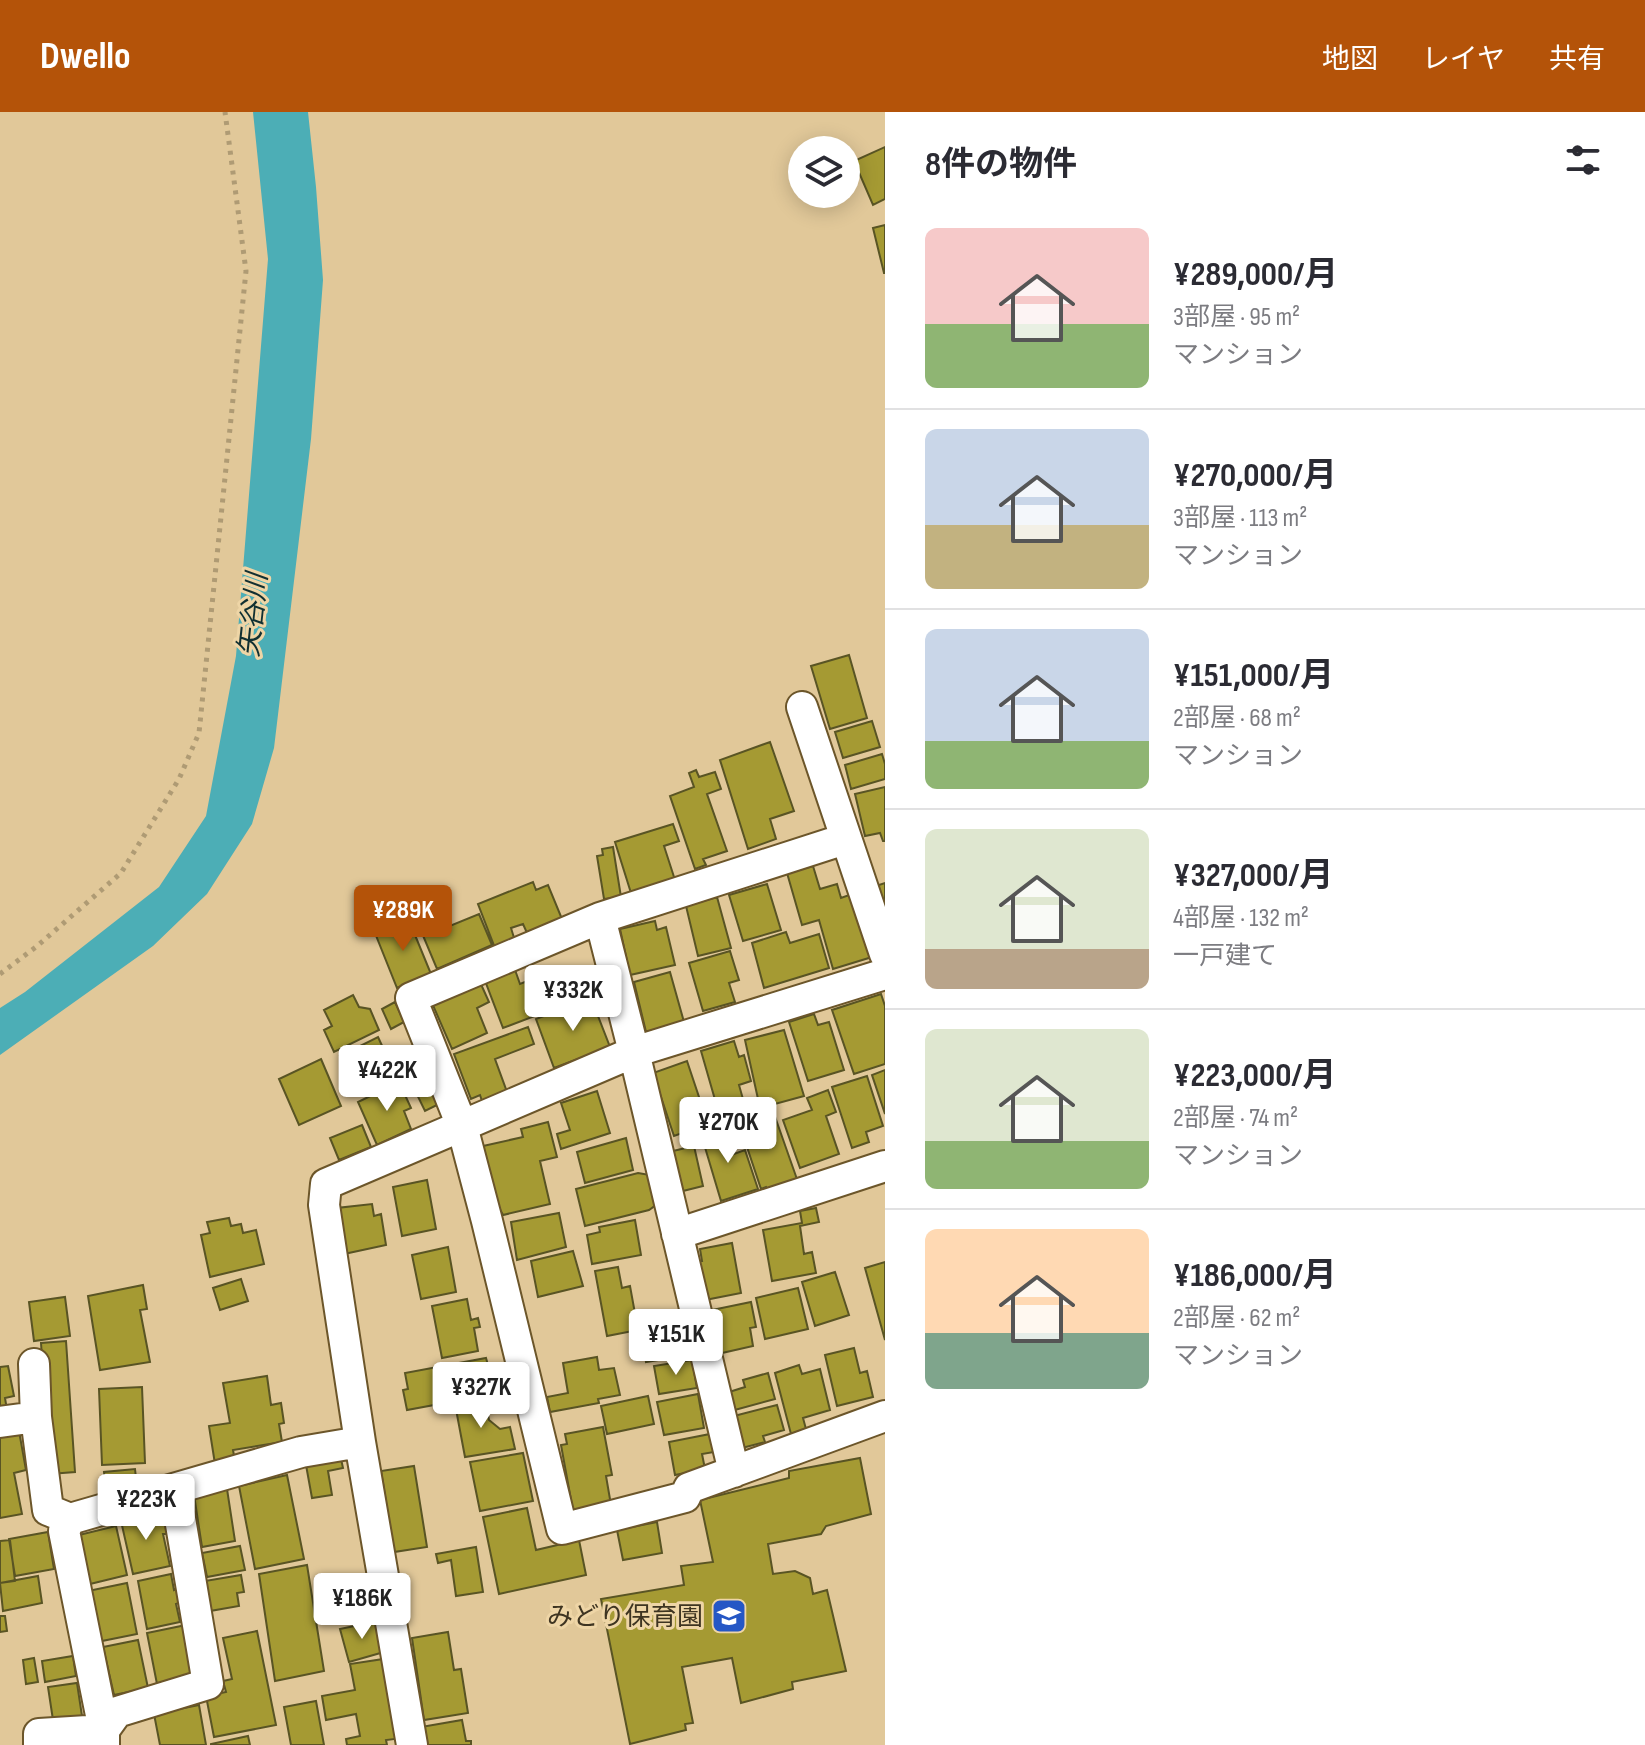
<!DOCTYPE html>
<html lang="ja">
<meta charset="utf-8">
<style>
:root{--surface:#fff;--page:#f2f2f3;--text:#2b2b33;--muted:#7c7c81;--line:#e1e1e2;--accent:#b45309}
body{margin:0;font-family:"Sofia Sans Condensed","Noto Sans JP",sans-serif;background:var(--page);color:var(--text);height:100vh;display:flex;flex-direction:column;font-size:30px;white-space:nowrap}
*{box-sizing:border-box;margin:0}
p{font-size:26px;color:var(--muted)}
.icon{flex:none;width:44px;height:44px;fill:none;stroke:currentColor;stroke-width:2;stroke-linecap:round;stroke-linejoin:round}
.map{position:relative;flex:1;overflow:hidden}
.panel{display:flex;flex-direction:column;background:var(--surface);width:760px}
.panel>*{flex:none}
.tools{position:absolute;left:788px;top:24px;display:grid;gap:16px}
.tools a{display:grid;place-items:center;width:72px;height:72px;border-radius:50%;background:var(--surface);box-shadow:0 4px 20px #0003;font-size:40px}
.price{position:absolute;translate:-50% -68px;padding:0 18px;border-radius:8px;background:#fff;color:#222;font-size:26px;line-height:52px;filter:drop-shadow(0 2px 4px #0008)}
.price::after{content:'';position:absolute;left:50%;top:48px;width:24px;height:18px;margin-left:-12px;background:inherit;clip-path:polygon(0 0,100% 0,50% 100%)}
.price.active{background:var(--accent);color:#fff}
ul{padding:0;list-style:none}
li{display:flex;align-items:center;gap:24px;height:200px;padding:0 40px}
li+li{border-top:2px solid var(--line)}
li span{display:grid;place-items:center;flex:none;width:224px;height:160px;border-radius:12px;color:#555}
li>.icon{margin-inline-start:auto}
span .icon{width:96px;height:96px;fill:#fffc;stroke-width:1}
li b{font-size:34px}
h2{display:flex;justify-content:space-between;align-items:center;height:96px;padding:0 40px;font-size:34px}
header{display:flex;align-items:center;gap:48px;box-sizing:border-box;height:112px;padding:0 40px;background:var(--accent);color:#fff}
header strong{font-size:38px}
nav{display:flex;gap:44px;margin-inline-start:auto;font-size:28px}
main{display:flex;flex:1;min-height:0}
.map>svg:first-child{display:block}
.water{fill:#4caeb6}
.building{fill:#a59a33;stroke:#595424;stroke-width:2}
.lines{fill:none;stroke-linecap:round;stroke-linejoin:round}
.street-casing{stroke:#6c562a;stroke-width:34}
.path{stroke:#af9b74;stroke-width:5;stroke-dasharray:4 6;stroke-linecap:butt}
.street{stroke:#fff;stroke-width:30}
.labels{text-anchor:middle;stroke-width:6;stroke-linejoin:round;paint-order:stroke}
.poi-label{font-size:26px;fill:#3e3421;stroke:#eed5a6;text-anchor:end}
.water-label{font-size:28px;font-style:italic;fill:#113032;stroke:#eed5a6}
</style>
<header>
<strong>Dwello</strong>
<nav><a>地図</a><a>レイヤ</a><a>共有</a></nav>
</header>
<main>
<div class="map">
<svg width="885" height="1633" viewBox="0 0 885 1633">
<rect width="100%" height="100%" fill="#e1c899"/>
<path class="water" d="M 253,0 L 308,0 L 316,75 L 323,168 L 311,327 L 274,636 L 252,712 L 207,782 L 153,834 L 0,943 L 0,896 L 25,880 L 159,775 L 206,704 L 236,544 L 268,147 Z"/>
<path class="building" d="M 885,35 L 885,87 L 873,93 L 854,49 Z
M 885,113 L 885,161 L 884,161 L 873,116 Z
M 849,543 L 867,606 L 830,617 L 811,554 Z
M 872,609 L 880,635 L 843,646 L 835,620 Z
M 770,630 L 794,699 L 770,707 L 776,727 L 748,737 L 720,648 Z
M 882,642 L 885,652 L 885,667 L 851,677 L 845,653 Z
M 696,658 L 699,665 L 715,660 L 721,677 L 707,682 L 727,739 L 703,747 L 706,753 L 695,757 L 670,684 L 694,675 L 689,661 Z
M 885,675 L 885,729 L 883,729 L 880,721 L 865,724 L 855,682 Z
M 673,712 L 679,729 L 664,734 L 675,768 L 631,781 L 615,730 Z
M 613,735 L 621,785 L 604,787 L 597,744 L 603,743 L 602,737 Z
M 813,754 L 820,777 L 837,772 L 841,786 L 852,782 L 872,845 L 833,857 L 819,808 L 802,813 L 787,761 Z
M 533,770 L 536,778 L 548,773 L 562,807 L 527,821 L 523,812 L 511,816 L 515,829 L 495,836 L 478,792 Z
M 885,771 L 885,812 L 873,775 Z
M 767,772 L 781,818 L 743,829 L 729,783 Z
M 717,785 L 731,836 L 698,844 L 686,794 Z
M 479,802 L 492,833 L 437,857 L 419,814 L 441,805 L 445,816 Z
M 408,806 L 431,862 L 397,876 L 375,821 Z
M 655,809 L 657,818 L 666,815 L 675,853 L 630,863 L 620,817 Z
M 786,820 L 790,831 L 819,822 L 829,856 L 764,876 L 752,831 Z
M 730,839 L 739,868 L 729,871 L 735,890 L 703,899 L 689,851 Z
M 514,855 L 520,872 L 540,864 L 553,897 L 503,916 L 484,866 Z
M 670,860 L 684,910 L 646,920 L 634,870 Z
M 480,870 L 489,890 L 477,896 L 487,921 L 452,937 L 432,891 Z
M 881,882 L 885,894 L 885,952 L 854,962 L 832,898 Z
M 353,883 L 359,895 L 370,897 L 379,918 L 334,940 L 324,918 L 332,914 L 324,898 Z
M 591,886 L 610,935 L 554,956 L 536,907 Z
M 395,890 L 404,910 L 391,917 L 382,897 Z
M 814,902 L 818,913 L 829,910 L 844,958 L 808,969 L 789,910 Z
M 528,915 L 534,932 L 495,947 L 507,980 L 482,989 L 480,983 L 471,987 L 454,942 Z
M 784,918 L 804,984 L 760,996 L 745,928 Z
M 378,925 L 396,964 L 357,983 L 340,944 Z
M 734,929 L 739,945 L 744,943 L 751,969 L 739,973 L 748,1005 L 722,1012 L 701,939 Z
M 321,947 L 341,994 L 299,1013 L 279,967 Z
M 421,948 L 441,991 L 425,999 L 404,956 Z
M 687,949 L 708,1012 L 674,1024 L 653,961 Z
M 885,958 L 885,1002 L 872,963 Z
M 867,964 L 883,1014 L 866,1020 L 869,1030 L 852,1036 L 832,975 Z
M 399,970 L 411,996 L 404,999 L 411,1017 L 377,1033 L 358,990 Z
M 828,978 L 836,1000 L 826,1004 L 839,1042 L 800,1056 L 783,1008 L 812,998 L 807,986 Z
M 597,979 L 610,1021 L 561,1037 L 557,1022 L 570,1018 L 561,991 Z
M 773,999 L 798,1070 L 768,1080 L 766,1075 L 761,1077 L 739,1011 Z
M 548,1010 L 557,1045 L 540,1049 L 550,1092 L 503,1103 L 497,1092 L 483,1034 L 523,1025 L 521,1017 Z
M 362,1013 L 371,1035 L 339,1048 L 330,1026 Z
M 726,1014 L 734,1042 L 745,1038 L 758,1077 L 721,1089 L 701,1022 Z
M 626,1026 L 633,1058 L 585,1071 L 577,1040 Z
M 694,1034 L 703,1074 L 683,1079 L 673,1039 Z
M 638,1061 L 650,1063 L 656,1093 L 649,1098 L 585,1114 L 576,1077 Z
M 427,1068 L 436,1117 L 402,1124 L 393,1075 Z
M 372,1092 L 374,1104 L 381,1102 L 386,1133 L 344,1142 L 337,1096 Z
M 816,1096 L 819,1110 L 800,1114 L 804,1142 L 812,1140 L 816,1161 L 772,1169 L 763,1118 L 802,1111 L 800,1099 Z
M 559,1101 L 566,1135 L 517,1148 L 511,1110 Z
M 229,1106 L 231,1114 L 241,1112 L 243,1121 L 256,1118 L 264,1152 L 210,1165 L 201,1123 L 210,1121 L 207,1110 Z
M 635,1108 L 641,1143 L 592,1152 L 587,1123 L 600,1120 L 599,1115 Z
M 732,1131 L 741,1181 L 705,1188 L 698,1149 L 702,1149 L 700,1137 Z
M 448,1135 L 456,1180 L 421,1187 L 412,1143 Z
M 573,1139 L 583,1174 L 538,1185 L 531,1149 Z
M 885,1150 L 885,1228 L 865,1156 Z
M 618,1155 L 622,1176 L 630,1174 L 638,1218 L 607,1224 L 595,1159 Z
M 835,1160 L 849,1203 L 815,1214 L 802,1170 Z
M 241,1167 L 248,1189 L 220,1198 L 213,1176 Z
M 143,1173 L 147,1197 L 140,1198 L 150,1250 L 100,1258 L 88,1184 Z
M 798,1176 L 808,1217 L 765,1227 L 756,1186 Z
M 65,1185 L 70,1224 L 34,1229 L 29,1190 Z
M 467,1187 L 471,1208 L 478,1206 L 480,1215 L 474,1216 L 478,1239 L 442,1246 L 432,1194 Z
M 751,1190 L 756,1215 L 750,1216 L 753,1234 L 722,1241 L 712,1198 Z
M 685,1223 L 689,1243 L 646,1250 L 643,1230 Z
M 66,1229 L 75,1360 L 50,1362 L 41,1231 Z
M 854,1236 L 860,1261 L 867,1259 L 873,1285 L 837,1294 L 825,1243 Z
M 597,1245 L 599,1258 L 614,1256 L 620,1283 L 598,1287 L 599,1291 L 550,1300 L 547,1285 L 568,1281 L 563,1251 Z
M 486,1246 L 488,1253 L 493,1253 L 499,1281 L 407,1298 L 403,1278 L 408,1277 L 405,1261 Z
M 692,1248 L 697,1276 L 659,1282 L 654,1254 Z
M 799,1253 L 802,1262 L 820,1257 L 830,1298 L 803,1306 L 806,1317 L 791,1322 L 775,1261 Z
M 8,1254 L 14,1284 L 5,1286 L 7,1298 L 0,1300 L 0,1255 Z
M 768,1261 L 775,1287 L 731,1299 L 726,1281 L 745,1275 L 743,1268 Z
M 267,1264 L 271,1293 L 281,1291 L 284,1311 L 279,1312 L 282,1330 L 233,1338 L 235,1349 L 215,1352 L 209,1314 L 230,1311 L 223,1271 Z
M 142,1275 L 145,1351 L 102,1353 L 99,1277 Z
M 698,1282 L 704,1316 L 664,1323 L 657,1290 Z
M 648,1284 L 654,1312 L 607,1322 L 601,1294 Z
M 485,1287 L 489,1308 L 500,1317 L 510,1315 L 515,1337 L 465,1345 L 455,1292 Z
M 777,1293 L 784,1318 L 763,1324 L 765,1330 L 742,1336 L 734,1304 Z
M 603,1315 L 612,1363 L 606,1364 L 611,1393 L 573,1399 L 561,1333 L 567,1332 L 565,1322 Z
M 19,1319 L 26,1358 L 14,1361 L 22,1402 L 0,1406 L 0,1323 Z
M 710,1322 L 714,1340 L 702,1342 L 705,1357 L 675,1363 L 669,1330 Z
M 523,1341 L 533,1389 L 480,1399 L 470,1350 Z
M 860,1346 L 871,1402 L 826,1414 L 821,1422 L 768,1432 L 773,1462 L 795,1459 L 810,1466 L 813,1482 L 827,1478 L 846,1559 L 792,1570 L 793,1577 L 741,1591 L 732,1546 L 682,1555 L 693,1611 L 685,1612 L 686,1618 L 630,1632 L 601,1487 L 684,1473 L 681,1454 L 713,1450 L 700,1388 L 789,1366 L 789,1359 Z
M 341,1347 L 343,1356 L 328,1359 L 332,1383 L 312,1386 L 306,1353 Z
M 414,1354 L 427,1435 L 394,1440 L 381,1359 Z
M 135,1357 L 137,1375 L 106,1378 L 104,1360 Z
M 287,1363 L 304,1447 L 255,1457 L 239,1374 Z
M 227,1377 L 235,1429 L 202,1435 L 194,1383 Z
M 527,1396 L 536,1438 L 579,1428 L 586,1463 L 499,1482 L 483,1405 Z
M 163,1399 L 168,1422 L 163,1422 L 170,1454 L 133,1462 L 121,1409 Z
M 657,1410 L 662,1441 L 623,1448 L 617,1418 Z
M 116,1414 L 127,1463 L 90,1472 L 79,1423 Z
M 48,1420 L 54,1457 L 15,1464 L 9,1427 Z
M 10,1428 L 15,1469 L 0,1471 L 0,1429 Z
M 240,1434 L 245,1458 L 207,1465 L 202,1441 Z
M 476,1435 L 483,1480 L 456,1484 L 451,1448 L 438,1451 L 436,1442 Z
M 307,1453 L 324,1559 L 275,1569 L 259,1462 Z
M 171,1462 L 174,1478 L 179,1476 L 182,1490 L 176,1492 L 180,1510 L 147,1517 L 138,1469 Z
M 241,1463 L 244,1480 L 237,1481 L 239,1494 L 210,1499 L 205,1469 Z
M 38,1464 L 42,1491 L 3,1499 L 0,1471 Z
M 127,1471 L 137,1522 L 97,1530 L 88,1479 Z
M 0,1504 L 5,1504 L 7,1519 L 0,1520 Z
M 378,1509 L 384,1540 L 349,1550 L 340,1517 Z
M 186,1513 L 196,1564 L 157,1572 L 147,1521 Z
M 257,1519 L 276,1613 L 214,1625 L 206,1584 L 226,1580 L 223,1569 L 232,1567 L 223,1526 Z
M 448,1520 L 454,1558 L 461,1557 L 468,1601 L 424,1608 L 412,1526 Z
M 138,1528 L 148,1576 L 114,1583 L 103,1535 Z
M 73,1544 L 76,1564 L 45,1570 L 42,1549 Z
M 34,1546 L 38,1570 L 26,1572 L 23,1548 Z
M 390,1546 L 403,1626 L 386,1628 L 387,1633 L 347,1633 L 346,1627 L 360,1624 L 356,1602 L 326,1608 L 322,1584 L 355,1578 L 350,1552 Z
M 77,1571 L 82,1604 L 53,1608 L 48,1575 Z
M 316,1589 L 324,1633 L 291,1633 L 284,1595 Z
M 199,1593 L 206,1633 L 160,1633 L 154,1602 Z
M 462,1608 L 466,1629 L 471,1629 L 471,1633 L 424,1633 L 421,1615 Z
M 248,1624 L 250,1633 L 211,1633 L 211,1632 Z"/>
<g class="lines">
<defs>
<path id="street" d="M 802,595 L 885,842
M 845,727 L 600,806 L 411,886 L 462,1014 L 487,1109 L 562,1417 L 685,1385 L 689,1376 L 885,1304
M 600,806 L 634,940 L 734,1360
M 677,1122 L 885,1054
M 34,1252 L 36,1305 L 48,1398 L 70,1407
M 0,1310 L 36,1305
M 39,1633 L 39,1622 L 104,1618 L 117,1600 L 208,1572 L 175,1377
M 104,1633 L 104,1618 L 64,1419 L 70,1407 L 301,1340 L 360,1330
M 412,1633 L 360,1330 L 324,1093 L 326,1072 L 634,940 L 885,862"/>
</defs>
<use href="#street" class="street-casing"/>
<path class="path" d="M 0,862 L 36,835 L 121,761 L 179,667 L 199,621 L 246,159 L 225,0"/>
<use href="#street" class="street"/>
</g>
<defs>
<symbol id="school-square" viewBox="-11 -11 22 22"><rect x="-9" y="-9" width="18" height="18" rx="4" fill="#2557c5" stroke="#eed5a6"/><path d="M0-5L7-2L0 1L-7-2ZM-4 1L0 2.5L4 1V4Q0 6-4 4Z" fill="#fff"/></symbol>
</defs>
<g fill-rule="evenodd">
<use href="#school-square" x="709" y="1484" width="40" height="40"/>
</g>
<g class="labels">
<g class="poi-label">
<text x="703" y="1513">みどり保育園</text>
</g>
<g class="water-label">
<text transform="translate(252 503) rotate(-84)" y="10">矢谷川</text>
</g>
</g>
</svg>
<div class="tools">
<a><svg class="icon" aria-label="layers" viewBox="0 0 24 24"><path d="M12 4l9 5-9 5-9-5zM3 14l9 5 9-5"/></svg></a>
</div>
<b class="price active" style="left:403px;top:841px">¥289K</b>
<b class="price" style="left:573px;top:921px">¥332K</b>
<b class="price" style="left:387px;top:1001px">¥422K</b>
<b class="price" style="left:728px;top:1053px">¥270K</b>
<b class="price" style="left:676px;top:1265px">¥151K</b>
<b class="price" style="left:481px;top:1318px">¥327K</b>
<b class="price" style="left:146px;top:1430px">¥223K</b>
<b class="price" style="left:362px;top:1529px">¥186K</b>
</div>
<section class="panel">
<h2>8件の物件<svg class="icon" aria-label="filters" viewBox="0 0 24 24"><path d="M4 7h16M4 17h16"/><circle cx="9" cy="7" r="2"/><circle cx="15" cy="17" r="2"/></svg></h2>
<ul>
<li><span style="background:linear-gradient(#f6c9c9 60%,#8fb573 0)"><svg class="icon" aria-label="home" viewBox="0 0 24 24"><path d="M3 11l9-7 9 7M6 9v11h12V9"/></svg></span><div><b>¥289,000/月</b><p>3部屋 · 95 m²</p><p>マンション</p></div></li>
<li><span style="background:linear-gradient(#c9d6e8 60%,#c2b280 0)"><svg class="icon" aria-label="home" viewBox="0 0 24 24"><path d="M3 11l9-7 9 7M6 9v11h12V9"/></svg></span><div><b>¥270,000/月</b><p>3部屋 · 113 m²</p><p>マンション</p></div></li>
<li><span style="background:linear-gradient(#c9d6e8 70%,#8fb573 0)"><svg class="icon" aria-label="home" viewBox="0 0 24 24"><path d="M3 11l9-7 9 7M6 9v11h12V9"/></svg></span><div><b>¥151,000/月</b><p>2部屋 · 68 m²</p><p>マンション</p></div></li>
<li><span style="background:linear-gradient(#dfe7d0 75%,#b9a48a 0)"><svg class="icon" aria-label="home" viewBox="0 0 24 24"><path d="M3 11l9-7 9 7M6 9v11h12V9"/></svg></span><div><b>¥327,000/月</b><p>4部屋 · 132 m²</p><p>一戸建て</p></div></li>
<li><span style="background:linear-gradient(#dfe7d0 70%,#8fb573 0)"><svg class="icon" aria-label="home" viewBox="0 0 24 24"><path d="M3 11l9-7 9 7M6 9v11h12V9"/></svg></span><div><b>¥223,000/月</b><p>2部屋 · 74 m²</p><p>マンション</p></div></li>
<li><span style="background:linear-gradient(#ffd9b3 65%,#7fa58c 0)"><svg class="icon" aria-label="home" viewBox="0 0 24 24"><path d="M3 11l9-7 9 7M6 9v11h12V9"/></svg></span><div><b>¥186,000/月</b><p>2部屋 · 62 m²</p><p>マンション</p></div></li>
</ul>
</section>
</main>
